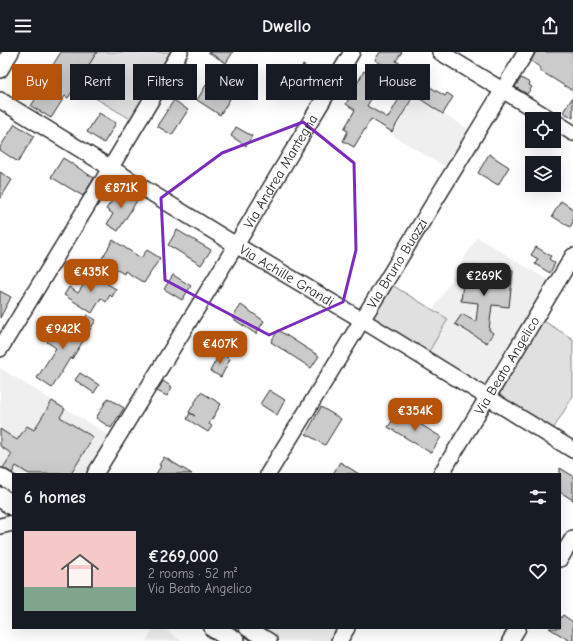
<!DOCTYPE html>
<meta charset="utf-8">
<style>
:root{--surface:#171b24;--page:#20242c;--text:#f1f3f6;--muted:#9ea1a6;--accent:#b45309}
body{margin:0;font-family:"Comic Neue",sans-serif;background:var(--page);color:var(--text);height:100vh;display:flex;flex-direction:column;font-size:15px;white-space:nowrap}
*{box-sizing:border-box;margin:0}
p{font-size:13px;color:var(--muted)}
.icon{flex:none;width:22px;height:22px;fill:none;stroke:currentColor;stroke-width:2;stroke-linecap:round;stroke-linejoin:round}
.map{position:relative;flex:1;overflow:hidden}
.sheet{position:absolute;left:12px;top:421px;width:549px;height:156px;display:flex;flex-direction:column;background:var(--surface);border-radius:0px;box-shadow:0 4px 16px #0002}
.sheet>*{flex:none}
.hud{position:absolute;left:12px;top:12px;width:549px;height:36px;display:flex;gap:8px}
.fabs{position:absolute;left:525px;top:60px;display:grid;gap:8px}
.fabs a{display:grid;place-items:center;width:36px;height:36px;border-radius:0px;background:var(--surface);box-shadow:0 4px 16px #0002;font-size:20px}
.price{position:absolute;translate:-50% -34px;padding:0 9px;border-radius:8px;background:var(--accent);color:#fff;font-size:13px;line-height:26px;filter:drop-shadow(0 1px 2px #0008)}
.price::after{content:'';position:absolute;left:50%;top:24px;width:12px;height:9px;margin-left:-6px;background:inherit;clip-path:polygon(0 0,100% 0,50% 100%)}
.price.selected{background:#222;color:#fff}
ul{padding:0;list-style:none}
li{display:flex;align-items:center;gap:12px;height:100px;padding:0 12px}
li span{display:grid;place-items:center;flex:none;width:112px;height:80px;border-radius:0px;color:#555}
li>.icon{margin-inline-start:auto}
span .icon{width:48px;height:48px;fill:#fffc;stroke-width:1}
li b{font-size:17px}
h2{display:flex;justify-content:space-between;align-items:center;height:48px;padding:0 12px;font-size:17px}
.pill{padding:0 14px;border-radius:0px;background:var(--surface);box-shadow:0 4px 16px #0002;font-size:14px;line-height:36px}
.pill.selected{background:var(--accent);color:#fff}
header{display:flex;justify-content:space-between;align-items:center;height:52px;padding:0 12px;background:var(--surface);font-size:18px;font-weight:700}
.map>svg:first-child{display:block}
.built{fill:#efefef}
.green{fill:#e0e0e0;stroke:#868686}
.building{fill:#cbcbcb;stroke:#2b2b2b}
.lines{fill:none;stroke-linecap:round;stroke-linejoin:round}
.minor-casing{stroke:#2b2b2b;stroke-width:18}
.major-casing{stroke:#2b2b2b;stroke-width:22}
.minor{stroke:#fff;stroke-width:15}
.major{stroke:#fff;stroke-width:19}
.marked{fill:none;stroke:#7b2cbf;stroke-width:3;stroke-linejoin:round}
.labels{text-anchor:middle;stroke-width:3.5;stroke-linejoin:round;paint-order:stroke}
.street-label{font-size:14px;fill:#2b2b2b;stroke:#fff}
</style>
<header><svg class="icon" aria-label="menu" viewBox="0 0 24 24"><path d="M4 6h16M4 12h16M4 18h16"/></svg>Dwello<svg class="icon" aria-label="share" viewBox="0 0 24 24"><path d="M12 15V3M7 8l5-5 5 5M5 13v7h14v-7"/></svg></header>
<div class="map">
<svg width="573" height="589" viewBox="0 0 573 589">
<rect width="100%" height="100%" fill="#fff"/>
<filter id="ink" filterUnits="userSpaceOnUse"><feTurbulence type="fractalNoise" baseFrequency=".025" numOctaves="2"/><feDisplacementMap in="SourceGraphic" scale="8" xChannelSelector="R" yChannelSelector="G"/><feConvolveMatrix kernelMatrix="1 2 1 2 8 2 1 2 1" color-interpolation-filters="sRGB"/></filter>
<g filter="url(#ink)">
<path class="built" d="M 415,44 L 470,78 L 447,116 L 392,83 Z
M 477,185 L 549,229 L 483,335 L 428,301 L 448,268 L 433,258 Z
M 0,316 L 110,384 L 87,422 L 13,422 L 13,424 L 0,416 Z
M 153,576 L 163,576 L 182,589 L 146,589 Z
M 257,576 L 337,576 L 329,589 L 278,589 Z"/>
<path class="green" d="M 97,0 L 173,0 L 132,68 L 75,34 Z
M 392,233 L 448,267 L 428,301 L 372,266 Z
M 542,268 L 573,287 L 573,344 L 552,379 L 497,343 Z"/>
<path class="building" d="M 61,0 L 97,0 L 68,46 L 65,44 L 51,66 L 31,54 L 54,18 L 51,16 Z
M 208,0 L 233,0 L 226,11 Z
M 380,0 L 402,0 L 396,9 L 406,15 L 405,17 L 408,19 L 407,21 L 445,44 L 447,41 L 453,45 L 443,62 L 414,43 L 392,80 L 371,67 L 354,95 L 343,89 L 348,79 L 344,77 L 355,58 L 346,52 L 364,19 L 381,30 L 367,54 L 388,66 L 405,36 L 384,24 L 389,17 L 375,8 Z
M 536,0 L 570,0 L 573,2 L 573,39 L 539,18 L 541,16 L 531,9 Z
M 303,13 L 323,26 L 310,47 L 290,34 Z
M 521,26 L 530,31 L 529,33 L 532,35 L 527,42 L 515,35 Z
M 206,33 L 230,47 L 220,63 L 197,48 Z
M 573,45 L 573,66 L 563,60 Z
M 174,48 L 188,58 L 172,83 L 157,74 Z
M 99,61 L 116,71 L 104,91 L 87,80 Z
M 15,72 L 34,84 L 18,110 L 0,98 L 0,95 Z
M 236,75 L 252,84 L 246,94 L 231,84 Z
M 489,102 L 509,115 L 498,133 L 478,121 Z
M 63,106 L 94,126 L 83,144 L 51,125 Z
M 0,120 L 12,128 L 0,147 Z
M 124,138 L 138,147 L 118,179 L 107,172 L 113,162 L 106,157 L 116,143 L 120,145 Z
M 561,149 L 573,157 L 573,170 L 570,175 L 552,164 Z
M 177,178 L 211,198 L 201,213 L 168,193 Z
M 113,188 L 141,206 L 147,198 L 160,206 L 144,231 L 125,219 L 124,222 L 101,208 Z
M 536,195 L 551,204 L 549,207 L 555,211 L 550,221 L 535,212 L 538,207 L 531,203 Z
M 465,213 L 513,219 L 509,255 L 492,253 L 489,278 L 493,281 L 487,291 L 455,272 L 462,262 L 476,270 L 478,251 L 461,249 Z
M 92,220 L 106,229 L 106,231 L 116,237 L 112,245 L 110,243 L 106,250 L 101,246 L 92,261 L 64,243 L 69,235 L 78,241 Z
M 173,223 L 191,234 L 182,248 L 164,237 Z
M 0,239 L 11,245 L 0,266 Z
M 241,253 L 264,269 L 256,282 L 232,266 Z
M 87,263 L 96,268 L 72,307 L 70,306 L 52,336 L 37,326 L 56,296 L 47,290 L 49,287 L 45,285 L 53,272 L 74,284 Z
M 278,278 L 319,304 L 311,316 L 271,290 Z
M 220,301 L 230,307 L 221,325 L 210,319 Z
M 80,321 L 99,333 L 94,341 L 75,328 Z
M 163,329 L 172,335 L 167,344 L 157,339 Z
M 269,338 L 285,348 L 277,363 L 260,352 Z
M 201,340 L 221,352 L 209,372 L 212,374 L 208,380 L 187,367 L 190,361 L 195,364 L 189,360 Z
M 108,346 L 124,356 L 111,376 L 96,366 Z
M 52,349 L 65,357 L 60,365 L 93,385 L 71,422 L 29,422 L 16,414 L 12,421 L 3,416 L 12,402 L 0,394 L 0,377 L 17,388 L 27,374 L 34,378 Z
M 321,355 L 341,367 L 325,393 L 306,382 Z
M 399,359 L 441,385 L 431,401 L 388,375 Z
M 164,405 L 192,422 L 156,422 L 161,414 L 159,413 Z
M 340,410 L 359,422 L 333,422 Z
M 560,416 L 573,424 L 573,448 L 560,440 Z
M 563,563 L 573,570 L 573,589 L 570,589 L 549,576 L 560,576 L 560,567 Z"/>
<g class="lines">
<defs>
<g id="minor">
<path d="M 440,0 L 550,67"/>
<path d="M 0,18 L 11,0"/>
<path id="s1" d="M 0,48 L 236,193 L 362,268 L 573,398"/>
<path d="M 554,69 L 573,81"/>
<path d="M 0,297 L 111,115 L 180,0"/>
<path id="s2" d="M 95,422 L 236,193 L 352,0"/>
<path id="s3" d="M 268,422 L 526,0"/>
<path id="s4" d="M 441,422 L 573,204"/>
<path d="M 0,424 L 13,432"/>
<path d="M 0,474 L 13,471"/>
<path d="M 560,507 L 573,486"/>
<path d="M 247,576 L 269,589"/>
<path d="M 339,589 L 347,576"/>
<path d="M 510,589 L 518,576"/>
</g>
<path id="major" d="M 0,445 L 13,454
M 214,576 L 235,589"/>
</defs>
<use href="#minor" class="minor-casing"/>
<use href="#major" class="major-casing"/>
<use href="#minor" class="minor"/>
<use href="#major" class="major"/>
</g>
</g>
<path class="marked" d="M 303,70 L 354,111 L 356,198 L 343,250 L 269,283 L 165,228 L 161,146 L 222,101 Z"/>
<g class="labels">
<g class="street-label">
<text dy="5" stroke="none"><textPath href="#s2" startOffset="355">Via Andrea Mantegna</textPath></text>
<text dy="5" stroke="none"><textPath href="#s3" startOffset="247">Via Bruno Buozzi</textPath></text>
<text dy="5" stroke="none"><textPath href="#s1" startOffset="336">Via Achille Grandi</textPath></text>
<text dy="5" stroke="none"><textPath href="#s4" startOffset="127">Via Beato Angelico</textPath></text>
</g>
</g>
</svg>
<div class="fabs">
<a><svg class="icon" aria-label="locate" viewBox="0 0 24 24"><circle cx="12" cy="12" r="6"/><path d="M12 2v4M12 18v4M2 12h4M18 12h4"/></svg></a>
<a><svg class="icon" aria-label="layers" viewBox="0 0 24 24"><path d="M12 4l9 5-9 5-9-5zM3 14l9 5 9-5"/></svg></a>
</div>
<b class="price" style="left:121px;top:157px">€871K</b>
<b class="price" style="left:91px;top:241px">€435K</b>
<b class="price selected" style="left:484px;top:245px">€269K</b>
<b class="price" style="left:63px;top:298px">€942K</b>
<b class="price" style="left:220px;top:313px">€407K</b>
<b class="price" style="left:415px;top:380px">€354K</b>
<div class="hud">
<a class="pill selected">Buy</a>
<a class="pill">Rent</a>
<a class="pill">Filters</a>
<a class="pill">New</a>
<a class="pill">Apartment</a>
<a class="pill">House</a>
</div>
<section class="sheet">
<h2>6 homes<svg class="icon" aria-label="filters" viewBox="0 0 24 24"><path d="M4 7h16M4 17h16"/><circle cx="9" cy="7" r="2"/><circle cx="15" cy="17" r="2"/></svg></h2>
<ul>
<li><span style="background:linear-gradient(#f6c9c9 70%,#7fa58c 0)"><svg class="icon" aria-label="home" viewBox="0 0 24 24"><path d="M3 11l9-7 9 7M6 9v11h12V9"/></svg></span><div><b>€269,000</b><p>2 rooms · 52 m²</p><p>Via Beato Angelico</p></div><svg class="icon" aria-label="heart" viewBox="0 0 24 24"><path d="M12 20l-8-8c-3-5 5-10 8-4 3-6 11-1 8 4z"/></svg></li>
</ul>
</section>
</div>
